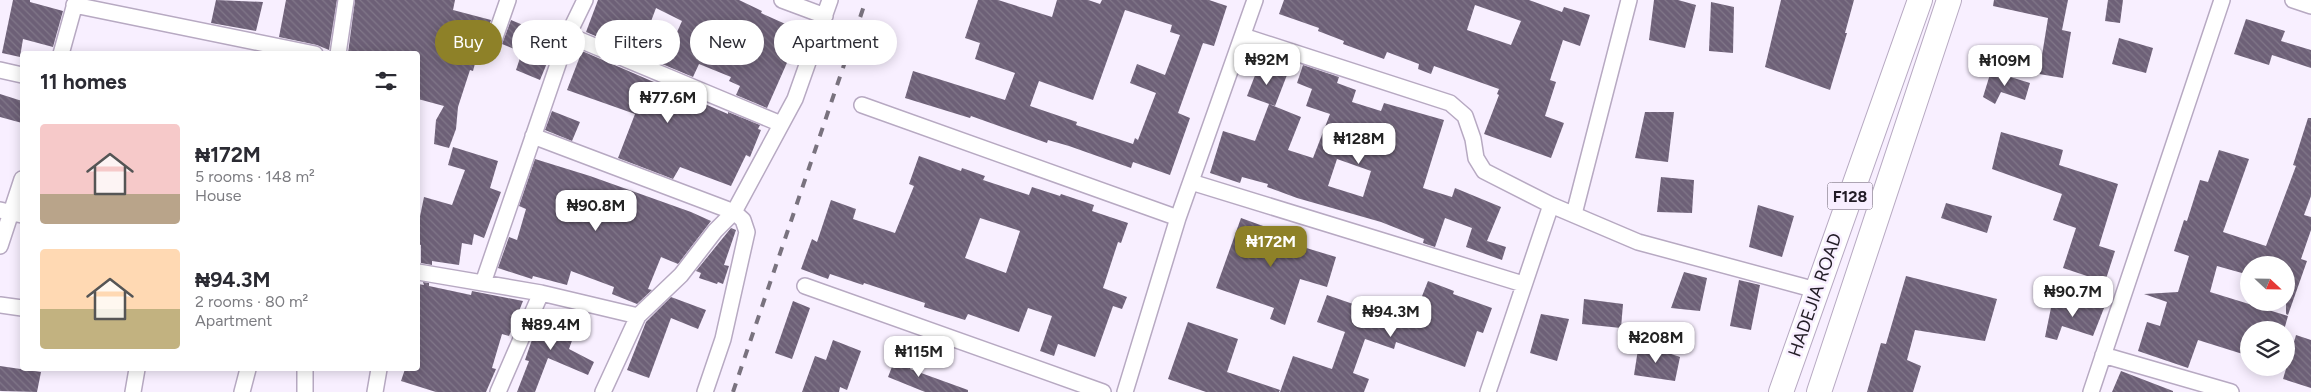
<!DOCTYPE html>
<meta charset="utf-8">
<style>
:root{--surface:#fff;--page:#f2f2f3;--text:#2b2b33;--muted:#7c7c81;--accent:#8e8128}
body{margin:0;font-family:Figtree,sans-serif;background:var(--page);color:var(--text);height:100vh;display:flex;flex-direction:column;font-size:19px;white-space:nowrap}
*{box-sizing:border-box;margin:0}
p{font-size:16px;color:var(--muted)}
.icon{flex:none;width:28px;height:28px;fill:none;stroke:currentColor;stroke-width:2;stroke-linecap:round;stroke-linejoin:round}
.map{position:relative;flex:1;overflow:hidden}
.side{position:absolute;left:20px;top:51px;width:400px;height:320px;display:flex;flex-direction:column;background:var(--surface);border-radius:5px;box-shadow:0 2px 12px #0003}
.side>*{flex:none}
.banner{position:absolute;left:435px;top:20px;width:475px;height:45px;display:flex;gap:10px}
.needle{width:32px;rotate:112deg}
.buttons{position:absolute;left:2240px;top:256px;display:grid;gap:10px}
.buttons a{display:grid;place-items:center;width:55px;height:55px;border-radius:50%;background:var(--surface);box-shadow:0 2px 12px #0003;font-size:25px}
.price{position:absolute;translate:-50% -42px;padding:0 11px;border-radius:10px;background:#fff;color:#222;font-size:16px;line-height:32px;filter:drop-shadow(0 1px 2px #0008)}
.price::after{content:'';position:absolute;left:50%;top:30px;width:15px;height:11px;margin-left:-8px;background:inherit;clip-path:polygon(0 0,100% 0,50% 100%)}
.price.on{background:var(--accent);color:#fff}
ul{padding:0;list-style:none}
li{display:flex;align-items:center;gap:15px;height:125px;padding:0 20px}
li span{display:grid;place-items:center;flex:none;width:140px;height:100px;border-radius:5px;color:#555}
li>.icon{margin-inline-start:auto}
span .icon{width:60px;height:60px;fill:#fffc;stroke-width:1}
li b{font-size:21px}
h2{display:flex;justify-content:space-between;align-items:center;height:60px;padding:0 20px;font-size:21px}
.pill{padding:0 18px;border-radius:22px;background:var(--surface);box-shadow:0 2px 12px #0003;font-size:18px;line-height:45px}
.pill.on{background:var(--accent);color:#fff}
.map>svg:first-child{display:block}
.building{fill:url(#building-back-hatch);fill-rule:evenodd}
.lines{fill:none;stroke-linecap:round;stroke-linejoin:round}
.street-casing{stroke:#b7a9c2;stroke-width:18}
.primary-casing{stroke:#b7a9c2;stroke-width:26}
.street{stroke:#fff;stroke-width:15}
.primary{stroke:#fff;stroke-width:24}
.rail{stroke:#79727e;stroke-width:4;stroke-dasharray:9 9;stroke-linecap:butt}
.labels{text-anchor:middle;stroke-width:5;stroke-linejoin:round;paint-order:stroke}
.shield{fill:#f8efff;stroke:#625b67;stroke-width:1}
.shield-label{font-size:16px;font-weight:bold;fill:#221c26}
.street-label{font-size:18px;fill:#221c26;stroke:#f8efff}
</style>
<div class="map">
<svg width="2311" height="392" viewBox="0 0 2311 392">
<defs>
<pattern id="building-back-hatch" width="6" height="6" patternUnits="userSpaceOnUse" patternTransform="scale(1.25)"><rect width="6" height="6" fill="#6d6077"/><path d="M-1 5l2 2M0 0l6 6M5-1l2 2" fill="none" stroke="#817789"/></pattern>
</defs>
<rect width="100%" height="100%" fill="#f8efff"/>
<path class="building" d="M 13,0 L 30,0 L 30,2 L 63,11 L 53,47 L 23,39 L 20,57 L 2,53 Z
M 216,0 L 263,2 L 256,31 L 211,23 Z
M 286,0 L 337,0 L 329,50 L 317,45 L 279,37 Z
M 355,0 L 455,0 L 453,10 L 491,20 L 483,42 L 481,41 L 473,71 L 470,70 L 458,107 L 456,129 L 449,148 L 434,144 L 436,120 L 444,106 L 418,99 L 418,54 L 348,53 Z
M 598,0 L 739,0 L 762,11 L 761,13 L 801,31 L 767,108 L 736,95 L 740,86 L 729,81 L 731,77 L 699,64 L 693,77 L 586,32 ZM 656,8 L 682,21 L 668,52 L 644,40 Z
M 978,0 L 998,0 L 1052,17 L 1057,0 L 1088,0 L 1100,4 L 1102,0 L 1209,0 L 1227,6 L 1214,46 L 1203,43 L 1178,113 L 1190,118 L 1170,175 L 1133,162 L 1131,168 L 1069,146 L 1048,140 L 1047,143 L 971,116 L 970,118 L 905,98 L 913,71 L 1005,100 L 1015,73 L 975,59 L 980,43 L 965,38 ZM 1125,10 L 1172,25 L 1170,32 L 1180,35 L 1165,75 L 1137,64 L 1130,83 L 1156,93 L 1138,140 L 1135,138 L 1133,144 L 1076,125 L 1077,122 L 1030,106 L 1039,81 L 1093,100 Z
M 1284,0 L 1529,0 L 1562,12 L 1564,7 L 1590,15 L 1580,46 L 1563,40 L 1550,80 L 1556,82 L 1545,116 L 1564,123 L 1551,158 L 1484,134 L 1499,95 L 1497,94 L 1499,89 L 1434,66 L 1431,74 L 1418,69 L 1419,64 L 1387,52 L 1384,59 L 1343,44 L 1344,41 L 1318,31 L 1319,28 L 1279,14 ZM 1475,5 L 1521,21 L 1511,45 L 1467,30 Z
M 1654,0 L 1678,0 L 1696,5 L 1685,48 L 1649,40 Z
M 1781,0 L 1854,0 L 1845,33 L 1847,33 L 1830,90 L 1765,67 Z
M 1994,0 L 2068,0 L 2062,30 L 2071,32 L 2063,78 L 2039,74 L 2048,18 L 1993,6 Z
M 2108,0 L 2123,0 L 2120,23 L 2105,21 Z
M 1711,2 L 1734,7 L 1733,53 L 1709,51 Z
M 2246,19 L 2285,31 L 2281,41 L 2311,50 L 2311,68 L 2272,55 L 2269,65 L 2234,54 Z
M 511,20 L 557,39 L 540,80 L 516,70 L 522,52 L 502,44 Z
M 2119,38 L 2153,48 L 2146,73 L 2112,64 Z
M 582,51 L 728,114 L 728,112 L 760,125 L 758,129 L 761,130 L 750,157 L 746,155 L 731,186 L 680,167 L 673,179 L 618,158 L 635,114 L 567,90 Z
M 1259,65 L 1287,75 L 1275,106 L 1247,96 Z
M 1303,65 L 1339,77 L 1337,83 L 1356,90 L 1352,102 L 1381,111 L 1384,103 L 1444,120 L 1423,188 L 1452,197 L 1455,188 L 1501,207 L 1487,241 L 1506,247 L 1502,260 L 1466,247 L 1472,228 L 1445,218 L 1435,247 L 1423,243 L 1424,239 L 1381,222 L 1297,198 L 1267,187 L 1268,184 L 1242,177 L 1240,183 L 1210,173 L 1223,131 L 1255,141 L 1269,104 L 1301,117 L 1288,150 L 1313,158 L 1330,114 L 1306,106 L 1312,89 L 1297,83 ZM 1337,159 L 1371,171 L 1363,197 L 1328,186 Z
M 1991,71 L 2030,83 L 2025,100 L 2001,92 L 1995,104 L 1983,97 Z
M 0,94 L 22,101 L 22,123 L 0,117 Z
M 552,111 L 580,122 L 572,141 L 545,130 Z
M 1645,112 L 1674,112 L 1668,162 L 1635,158 Z
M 2308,118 L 2311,118 L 2311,196 L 2304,215 L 2311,217 L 2311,230 L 2301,259 L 2307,261 L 2288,315 L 2286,314 L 2286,265 L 2249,265 L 2249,275 L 2217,266 L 2210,292 L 2288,316 L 2284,330 L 2249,330 L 2249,356 L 2198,340 L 2188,368 L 2138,351 L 2147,322 L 2160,326 L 2167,302 L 2144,294 L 2178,292 L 2189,256 L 2174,251 L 2184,220 L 2187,221 L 2200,180 L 2208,182 L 2219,150 L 2249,159 L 2223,232 L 2266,246 L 2296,166 L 2293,165 Z
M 2001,132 L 2063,150 L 2059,165 L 2118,184 L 2099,246 L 2115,251 L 2105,282 L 2063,268 L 2076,228 L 2053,220 L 2062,194 L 1992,169 Z
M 453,147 L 498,161 L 490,188 L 501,192 L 484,238 L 474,234 L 472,245 L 462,243 L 459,265 L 432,261 L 432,265 L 421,263 L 421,245 L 418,244 L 418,226 L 424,197 L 452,205 L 465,170 L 448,165 Z
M 919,156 L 961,171 L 962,168 L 985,176 L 983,180 L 1029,195 L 1032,187 L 1060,196 L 1061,194 L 1094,205 L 1092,211 L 1128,223 L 1121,243 L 1118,242 L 1103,288 L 1127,297 L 1122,309 L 1113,306 L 1095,357 L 1058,344 L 1054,356 L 1040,351 L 1052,316 L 1028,308 L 1019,332 L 968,314 L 965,320 L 946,314 L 924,307 L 925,303 L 864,283 L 863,285 L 830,274 L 828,279 L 801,269 L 812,239 L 817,242 L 831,200 L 856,209 L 853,219 L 895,233 L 914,186 L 909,184 ZM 980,218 L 1020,231 L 1006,273 L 965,258 Z
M 535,159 L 590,176 L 691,212 L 711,221 L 678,264 L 661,257 L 648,289 L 652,290 L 637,304 L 612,294 L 614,287 L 571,271 L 567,285 L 533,276 L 532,279 L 498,268 L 509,237 L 517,240 L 526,209 L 519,206 Z
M 1661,177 L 1694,180 L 1692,213 L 1657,212 Z
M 1946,203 L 1992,216 L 1987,233 L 1941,218 Z
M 1758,205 L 1794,216 L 1782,257 L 1749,247 Z
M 1241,218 L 1305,241 L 1303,247 L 1336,257 L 1327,287 L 1300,279 L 1285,325 L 1270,319 L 1274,308 L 1216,288 Z
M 731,228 L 736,230 L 724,265 L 729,266 L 723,284 L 718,282 L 717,284 L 699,278 L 701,273 L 696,271 Z
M 1684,272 L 1707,278 L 1700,311 L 1671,308 Z
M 1906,276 L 1997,299 L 1985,341 L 1915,330 L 1907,360 L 1921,366 L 1913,392 L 1867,392 L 1881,343 L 1886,344 Z
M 1739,280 L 1760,285 L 1751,330 L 1730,326 Z
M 1428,281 L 1454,291 L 1453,294 L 1492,308 L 1483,333 L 1477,331 L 1465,367 L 1396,342 L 1394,349 L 1365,339 L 1353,373 L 1369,379 L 1364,392 L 1280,392 L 1293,356 L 1332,369 L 1345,332 L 1317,322 L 1327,295 L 1411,324 Z
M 423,282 L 429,283 L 429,286 L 471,295 L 472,291 L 523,301 L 509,336 L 502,334 L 492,368 L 496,369 L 486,392 L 436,392 L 401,381 L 405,369 L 418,369 L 418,284 L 424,285 Z
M 671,297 L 706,310 L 698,329 L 671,318 L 649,378 L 627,370 L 646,322 Z
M 2053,298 L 2081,305 L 2106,303 L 2093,336 L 2062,326 L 2057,340 L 2045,337 Z
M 1584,299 L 1623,304 L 1621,328 L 1582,324 Z
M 793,301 L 810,308 L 792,359 L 775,353 Z
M 544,311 L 570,321 L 566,332 L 574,335 L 569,349 L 594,362 L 588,375 L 548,358 L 535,392 L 517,392 L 529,361 L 525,360 L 534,334 Z
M 1541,314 L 1569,319 L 1557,361 L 1530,353 Z
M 1188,322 L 1238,339 L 1227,372 L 1280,390 L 1279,392 L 1206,392 L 1168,379 Z
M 2296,335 L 2311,340 L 2311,388 L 2283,379 Z
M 833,340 L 861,351 L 847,390 L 840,387 L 839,392 L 802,392 L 815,356 L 826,360 Z
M 1639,343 L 1680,357 L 1675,381 L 1634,375 Z
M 897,354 L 914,361 L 910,369 L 968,390 L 968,392 L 925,392 L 888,377 Z
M 0,366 L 41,372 L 37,392 L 0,391 Z
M 2121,371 L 2173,391 L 2173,392 L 2112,392 Z"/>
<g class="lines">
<defs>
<path id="street" d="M 782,0 L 825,16
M 2293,0 L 2311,6
M 74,5 L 315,54
M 568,35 L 781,124
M 1243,36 L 1450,103 L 1465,116 L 1473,139 L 1476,158 L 1484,171 L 1551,205 L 1638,242 L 1816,290
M 492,46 L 508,0
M 61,54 L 76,0
M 338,54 L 346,0
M 0,70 L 22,75
M 862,105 L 1178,218
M 533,136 L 734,212 L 743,220 L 747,232 L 723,339 L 705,392
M 1191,182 L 1523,284
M 0,210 L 22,215
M 1574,214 L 1629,0
M 0,246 L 22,179
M 418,272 L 541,293 L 638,316
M 483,283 L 568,35 L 585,0
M 805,286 L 1103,392
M 0,305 L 22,308
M 2103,355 L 2231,392
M 133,392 L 137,369
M 242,392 L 248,369
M 305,392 L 305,369
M 375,392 L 379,369
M 498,392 L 541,293
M 603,392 L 638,316 L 681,275 L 715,231 L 734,212 L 795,99 L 830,0
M 1125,392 L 1178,218 L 1255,0
M 1488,392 L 1551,205
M 2091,392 L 2222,0"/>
<path id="primary" d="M 1781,392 L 1920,0
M 1819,392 L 1949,0"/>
</defs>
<use href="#street" class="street-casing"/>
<use href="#primary" class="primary-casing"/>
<use href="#street" class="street"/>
<use href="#primary" class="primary"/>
<path class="rail" d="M 733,392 L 866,0"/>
</g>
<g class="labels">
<rect class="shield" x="1827.5" y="182.5" width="45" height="27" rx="4"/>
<g class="shield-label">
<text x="1850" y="202">F128</text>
</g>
<g class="street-label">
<text transform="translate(1815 295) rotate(-71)" y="6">HADEJIA ROAD</text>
</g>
</g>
</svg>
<div class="buttons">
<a><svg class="needle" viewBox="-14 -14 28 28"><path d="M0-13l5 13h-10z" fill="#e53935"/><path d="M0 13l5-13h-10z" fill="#7c7c81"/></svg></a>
<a><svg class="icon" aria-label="layers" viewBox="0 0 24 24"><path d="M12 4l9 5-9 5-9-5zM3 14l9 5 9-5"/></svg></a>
</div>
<b class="price" style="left:1267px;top:86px">₦92M</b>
<b class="price" style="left:2005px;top:87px">₦109M</b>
<b class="price" style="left:668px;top:124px">₦77.6M</b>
<b class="price" style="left:1359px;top:165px">₦128M</b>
<b class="price" style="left:596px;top:232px">₦90.8M</b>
<b class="price on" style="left:1271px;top:268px">₦172M</b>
<b class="price" style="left:2073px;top:318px">₦90.7M</b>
<b class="price" style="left:1391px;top:338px">₦94.3M</b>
<b class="price" style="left:551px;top:351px">₦89.4M</b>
<b class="price" style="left:1656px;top:364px">₦208M</b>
<b class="price" style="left:919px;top:378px">₦115M</b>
<div class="banner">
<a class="pill on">Buy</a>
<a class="pill">Rent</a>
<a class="pill">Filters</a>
<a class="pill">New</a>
<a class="pill">Apartment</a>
</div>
<section class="side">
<h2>11 homes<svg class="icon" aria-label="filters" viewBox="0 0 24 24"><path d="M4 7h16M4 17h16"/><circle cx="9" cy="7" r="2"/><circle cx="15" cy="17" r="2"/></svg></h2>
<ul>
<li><span style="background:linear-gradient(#f6c9c9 70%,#b9a48a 0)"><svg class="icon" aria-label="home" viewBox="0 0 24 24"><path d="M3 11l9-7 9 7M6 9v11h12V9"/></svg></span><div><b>₦172M</b><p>5 rooms · 148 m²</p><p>House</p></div></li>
<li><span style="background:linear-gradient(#ffd9b3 60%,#c2b280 0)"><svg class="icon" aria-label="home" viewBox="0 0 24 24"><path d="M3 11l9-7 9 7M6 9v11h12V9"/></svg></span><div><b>₦94.3M</b><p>2 rooms · 80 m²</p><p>Apartment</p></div></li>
</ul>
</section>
</div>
